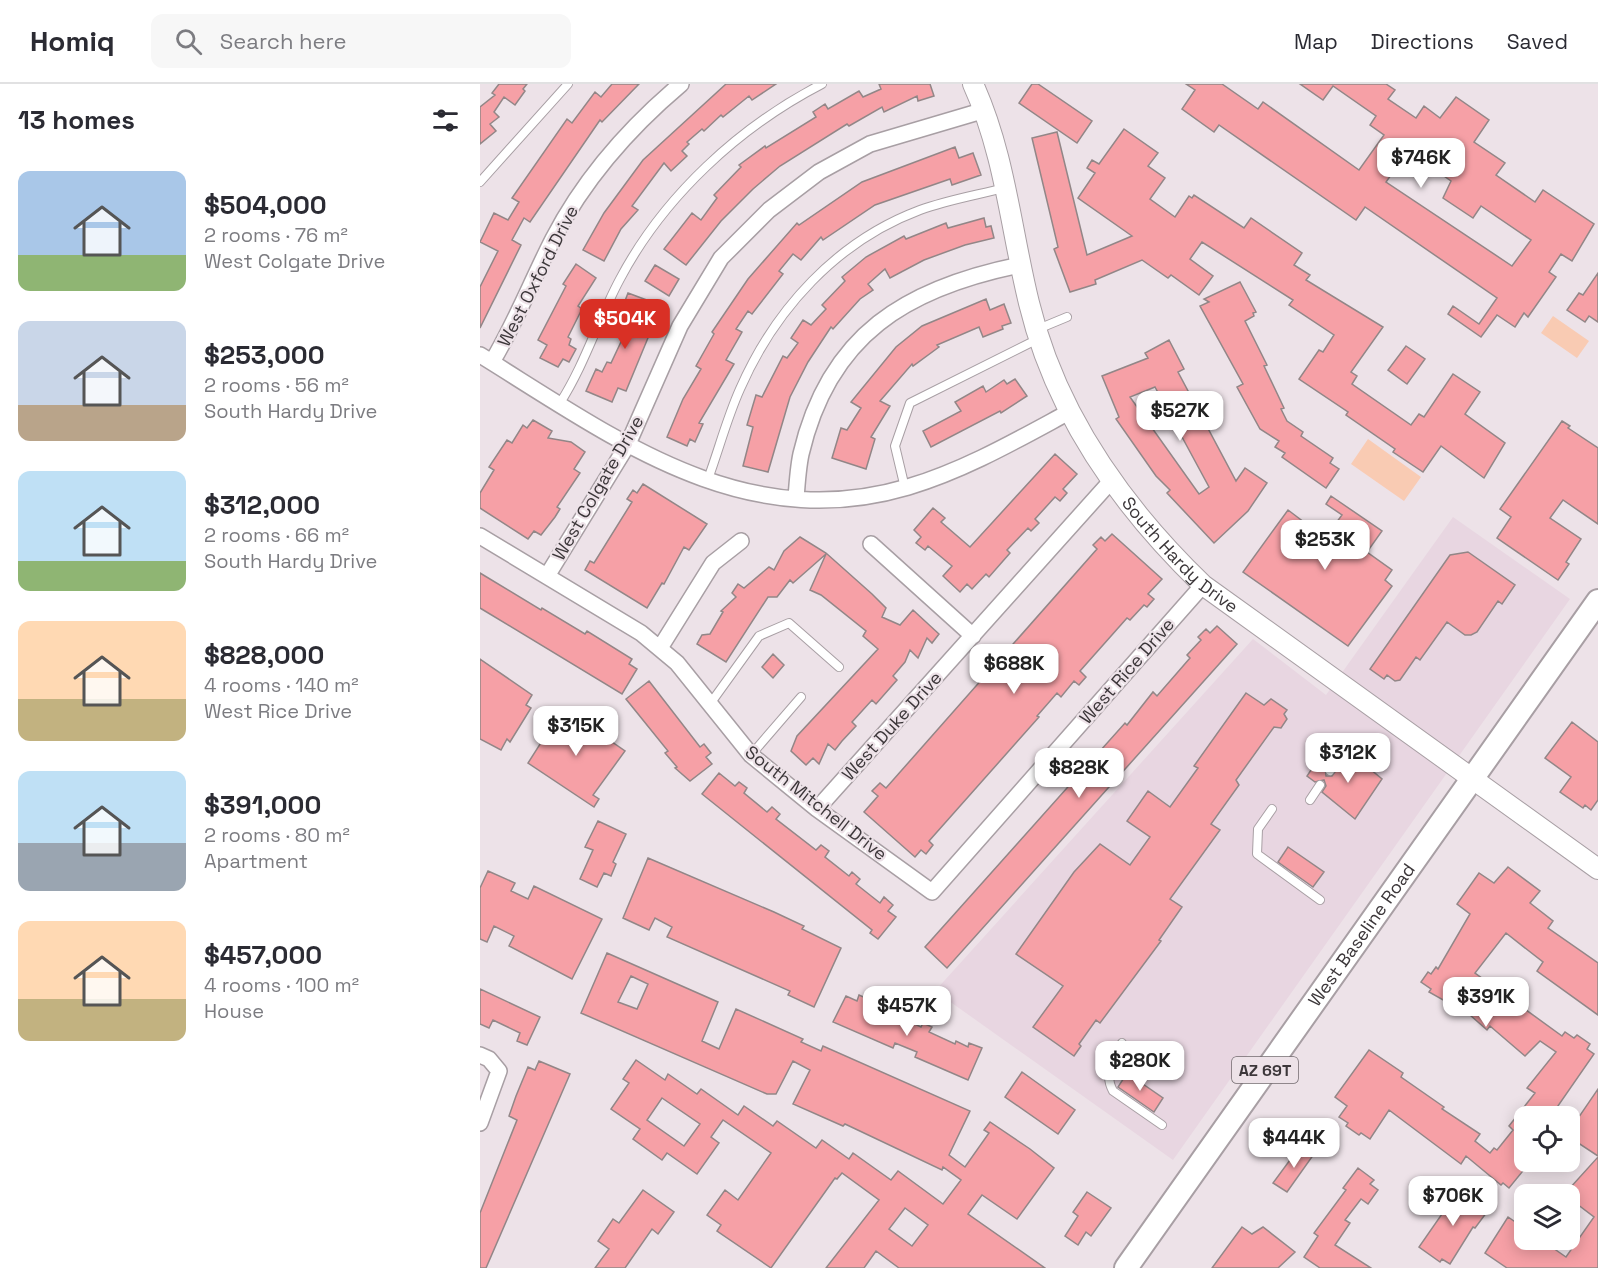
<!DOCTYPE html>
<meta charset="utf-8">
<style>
:root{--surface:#fff;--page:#f7f7f7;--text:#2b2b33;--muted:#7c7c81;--line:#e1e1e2;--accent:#d93025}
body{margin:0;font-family:"Space Grotesk",sans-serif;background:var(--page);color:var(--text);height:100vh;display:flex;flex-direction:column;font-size:22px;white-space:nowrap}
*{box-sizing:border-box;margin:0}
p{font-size:20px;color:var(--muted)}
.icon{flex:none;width:33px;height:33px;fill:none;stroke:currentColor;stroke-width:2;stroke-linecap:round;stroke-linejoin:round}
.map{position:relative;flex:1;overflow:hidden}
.drawer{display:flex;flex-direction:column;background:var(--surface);width:480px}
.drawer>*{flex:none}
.controls{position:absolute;left:1034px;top:1022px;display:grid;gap:12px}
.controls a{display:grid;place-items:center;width:66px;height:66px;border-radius:12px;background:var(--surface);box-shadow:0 3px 15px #0003;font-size:30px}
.price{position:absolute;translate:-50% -51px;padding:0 14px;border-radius:12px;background:#fff;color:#222;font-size:20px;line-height:39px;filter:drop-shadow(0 2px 3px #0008)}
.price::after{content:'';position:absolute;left:50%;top:36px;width:18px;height:14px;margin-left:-9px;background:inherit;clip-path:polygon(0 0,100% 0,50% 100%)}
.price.active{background:var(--accent);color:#fff}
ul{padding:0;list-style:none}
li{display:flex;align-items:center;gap:18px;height:150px;padding:0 18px}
li span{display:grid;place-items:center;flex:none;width:168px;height:120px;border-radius:12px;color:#555}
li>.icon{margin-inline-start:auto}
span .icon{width:72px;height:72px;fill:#fffc;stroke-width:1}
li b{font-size:26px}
h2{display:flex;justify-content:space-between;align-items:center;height:72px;padding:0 18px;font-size:26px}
header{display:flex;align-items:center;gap:36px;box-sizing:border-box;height:84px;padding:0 30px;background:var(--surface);border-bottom:2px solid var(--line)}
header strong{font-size:28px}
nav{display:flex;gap:33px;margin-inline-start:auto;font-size:21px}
.search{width:420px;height:54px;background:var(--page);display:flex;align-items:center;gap:15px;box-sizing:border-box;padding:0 21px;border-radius:12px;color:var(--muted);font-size:22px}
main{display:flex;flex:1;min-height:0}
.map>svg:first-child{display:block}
.built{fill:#e8d6e1}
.green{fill:#f9cbb3}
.building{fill:#f6a0a6;stroke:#928687;stroke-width:1.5;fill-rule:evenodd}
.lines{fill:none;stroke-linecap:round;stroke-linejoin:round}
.lane-casing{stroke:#a89fa4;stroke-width:10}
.street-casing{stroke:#a89fa4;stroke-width:18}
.secondary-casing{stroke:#a89fa4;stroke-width:22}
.primary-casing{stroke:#a89fa4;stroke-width:26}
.lane{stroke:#fff;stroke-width:8}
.street{stroke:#fff;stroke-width:15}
.secondary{stroke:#fff;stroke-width:20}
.primary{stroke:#fff;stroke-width:22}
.labels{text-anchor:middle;stroke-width:4.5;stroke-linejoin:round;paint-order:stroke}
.shield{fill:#ede2e8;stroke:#716a6e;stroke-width:1.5}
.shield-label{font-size:16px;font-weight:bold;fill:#3c373a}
.street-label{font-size:18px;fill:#3c373a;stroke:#ede2e8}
</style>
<header>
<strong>Homiq</strong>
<div class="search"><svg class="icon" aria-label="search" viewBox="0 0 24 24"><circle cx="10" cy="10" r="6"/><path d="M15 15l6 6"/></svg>Search here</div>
<nav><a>Map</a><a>Directions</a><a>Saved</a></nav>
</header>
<main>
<section class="drawer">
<h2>13 homes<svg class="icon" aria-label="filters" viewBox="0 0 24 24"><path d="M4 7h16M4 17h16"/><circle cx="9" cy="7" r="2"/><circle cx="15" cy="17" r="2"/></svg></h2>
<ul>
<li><span style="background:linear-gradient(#a9c7e8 70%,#8fb573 0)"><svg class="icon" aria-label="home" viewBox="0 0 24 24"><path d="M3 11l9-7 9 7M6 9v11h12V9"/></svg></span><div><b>$504,000</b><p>2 rooms · 76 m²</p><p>West Colgate Drive</p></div></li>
<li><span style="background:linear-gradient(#c9d6e8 70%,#b9a48a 0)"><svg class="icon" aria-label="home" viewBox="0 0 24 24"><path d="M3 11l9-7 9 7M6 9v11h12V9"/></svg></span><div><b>$253,000</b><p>2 rooms · 56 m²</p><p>South Hardy Drive</p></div></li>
<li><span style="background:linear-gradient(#bfe0f5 75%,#8fb573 0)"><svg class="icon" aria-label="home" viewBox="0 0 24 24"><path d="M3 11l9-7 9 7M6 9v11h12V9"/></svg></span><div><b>$312,000</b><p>2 rooms · 66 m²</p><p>South Hardy Drive</p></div></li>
<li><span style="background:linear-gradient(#ffd9b3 65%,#c2b280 0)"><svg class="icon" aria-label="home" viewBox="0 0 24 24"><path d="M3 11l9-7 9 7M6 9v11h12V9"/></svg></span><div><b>$828,000</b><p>4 rooms · 140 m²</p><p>West Rice Drive</p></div></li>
<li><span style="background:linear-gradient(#bfe0f5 60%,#9aa5b1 0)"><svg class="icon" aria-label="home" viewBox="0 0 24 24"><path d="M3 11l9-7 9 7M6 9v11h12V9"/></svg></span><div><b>$391,000</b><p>2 rooms · 80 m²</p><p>Apartment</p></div></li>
<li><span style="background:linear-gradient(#ffd9b3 65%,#c2b280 0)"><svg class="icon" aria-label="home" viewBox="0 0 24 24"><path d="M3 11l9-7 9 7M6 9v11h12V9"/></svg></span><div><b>$457,000</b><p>4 rooms · 100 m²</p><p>House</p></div></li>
</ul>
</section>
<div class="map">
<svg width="1118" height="1184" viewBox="0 0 1118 1184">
<rect width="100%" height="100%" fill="#ede2e8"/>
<path class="built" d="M 973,433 L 1090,515 L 693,1076 L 455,907 L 773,555 L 846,611 Z"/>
<path class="green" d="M 1073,232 L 1109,257 L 1097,274 L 1061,249 Z
M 888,355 L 941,393 L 924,417 L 871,380 Z"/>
<path class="building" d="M 19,0 L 47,0 L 43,5 L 45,7 L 35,21 L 24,13 L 14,28 L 19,33 L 10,40 L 16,47 L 0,60 L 0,23 L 15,11 L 12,9 Z
M 132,0 L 159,0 L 122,38 L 120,36 L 50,138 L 44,134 L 32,156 L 41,161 L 0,244 L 0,203 L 18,167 L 0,158 L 14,129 L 28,136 L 39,118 L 32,114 L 87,35 L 92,39 L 115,8 L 121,13 Z
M 246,0 L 296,0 L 272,16 L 269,12 L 243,33 L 241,31 L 224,47 L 222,45 L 207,58 L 209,60 L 202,67 L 207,72 L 191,87 L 184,79 L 152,122 L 158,126 L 141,145 L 124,177 L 103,166 L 124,129 L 163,76 Z
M 399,0 L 450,0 L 454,12 L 438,17 L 437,12 L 404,28 L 402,23 L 369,42 L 367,40 L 300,82 L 273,105 L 241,137 L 206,181 L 184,165 L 212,129 L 221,136 L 237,114 L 234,111 L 261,83 L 259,81 L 285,62 L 286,64 L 336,33 L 333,28 L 345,20 L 348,25 L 379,7 L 383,13 L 401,5 Z
M 552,0 L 558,0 L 612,37 L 597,59 L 539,19 Z
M 706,0 L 742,0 L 778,25 L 783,18 L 879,86 L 904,51 L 890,41 L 896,32 L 853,2 L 843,16 L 820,0 L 906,0 L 915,6 L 908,15 L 936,34 L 944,22 L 960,34 L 976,13 L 1009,36 L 994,58 L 1025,79 L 1016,91 L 1055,118 L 1063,106 L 1114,140 L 1092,177 L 1081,170 L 1069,188 L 1076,193 L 1048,233 L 1044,229 L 1035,243 L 1017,231 L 1001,253 L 968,230 L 973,222 L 999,240 L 1017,214 L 885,123 L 876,136 L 739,41 L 734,48 L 702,25 L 715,6 ZM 928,67 L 971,97 L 963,114 L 993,134 L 1001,122 L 1051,156 L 1032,182 L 906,98 Z
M 644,45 L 678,69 L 668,82 L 685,94 L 670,115 L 695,133 L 709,112 L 712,114 L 714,111 L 764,144 L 771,134 L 822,169 L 814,181 L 830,191 L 826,196 L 903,243 L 871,288 L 877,292 L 872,300 L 931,341 L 939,330 L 944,333 L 973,290 L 1000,308 L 985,330 L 1025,359 L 1004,394 L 961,362 L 943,388 L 913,368 L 915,365 L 866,331 L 868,328 L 819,295 L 839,266 L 843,268 L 854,251 L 809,221 L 813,216 L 722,158 L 710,175 L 733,192 L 719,211 L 691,191 L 688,194 L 662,176 L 615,196 L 616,200 L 590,208 L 574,165 L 578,163 L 552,54 L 577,48 L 607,171 L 652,152 L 598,114 L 615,89 L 607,84 L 612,76 L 619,80 Z
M 475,63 L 479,74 L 493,69 L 501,91 L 472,101 L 470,95 L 395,121 L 343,156 L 341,153 L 321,176 L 313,170 L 299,187 L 303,190 L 272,230 L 268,227 L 256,245 L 262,248 L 246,276 L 254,280 L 219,339 L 223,340 L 215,358 L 210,355 L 207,362 L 187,353 L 203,315 L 221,285 L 216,282 L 234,250 L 232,248 L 268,195 L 317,139 L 319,141 L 382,98 Z
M 504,134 L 506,143 L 511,142 L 514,154 L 485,161 L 444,176 L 410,194 L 405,185 L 388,200 L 393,206 L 380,215 L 353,245 L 351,243 L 328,278 L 310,313 L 288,388 L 263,382 L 273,343 L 267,341 L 276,311 L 282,313 L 303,272 L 307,274 L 318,259 L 311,254 L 323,236 L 331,241 L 346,225 L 342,221 L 365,197 L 362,193 L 386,173 L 424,152 L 426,155 L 466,139 L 468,144 Z
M 96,180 L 116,194 L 98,222 L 102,225 L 88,253 L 91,255 L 89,261 L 96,265 L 89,278 L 83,275 L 78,283 L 60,274 L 67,261 L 58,256 L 86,202 L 83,200 Z
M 175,181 L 199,195 L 189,212 L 165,197 Z
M 1118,189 L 1118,238 L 1109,232 L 1105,238 L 1087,226 L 1099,209 L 1103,211 Z
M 760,198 L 776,228 L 773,229 L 774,232 L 765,237 L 787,281 L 784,282 L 804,324 L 801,325 L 807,337 L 823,348 L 821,352 L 853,374 L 850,379 L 859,385 L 846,404 L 802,373 L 805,369 L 795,363 L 799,357 L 780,345 L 757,303 L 763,300 L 720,222 L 729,218 L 724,215 Z
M 148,209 L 172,218 L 166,233 L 175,237 L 146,307 L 138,304 L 132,318 L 106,307 L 116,285 L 122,288 L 127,278 L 131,279 L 148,243 L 142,241 L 146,232 L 140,230 Z
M 506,215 L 510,226 L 524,220 L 531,239 L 522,242 L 523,245 L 503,253 L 499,243 L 457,261 L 459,263 L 433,282 L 432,280 L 400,317 L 410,322 L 391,353 L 395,355 L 386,385 L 352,374 L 361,344 L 367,346 L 381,324 L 371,318 L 416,263 L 442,242 Z
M 689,256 L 704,285 L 698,288 L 756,397 L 765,384 L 787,399 L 768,427 L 734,459 L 687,409 L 690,406 L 676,392 L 636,335 L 639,333 L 622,292 L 668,274 L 665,269 ZM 675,303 L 729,403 L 719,410 L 650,313 Z
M 926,262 L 945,275 L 927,300 L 908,286 Z
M 535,295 L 547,312 L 521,329 L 520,327 L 451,363 L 443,347 L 481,327 L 475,318 L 503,302 L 506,308 L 524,296 L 527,300 Z
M 53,336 L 72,347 L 68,354 L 91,358 L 105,368 L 94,385 L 100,389 L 77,423 L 80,425 L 75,433 L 61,451 L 54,447 L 48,455 L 0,424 L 0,409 L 14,386 L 9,383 L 27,356 L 32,359 L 43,341 L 47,344 Z
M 1082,337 L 1090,342 L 1088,344 L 1118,364 L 1118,440 L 1083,416 L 1070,434 L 1101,455 L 1086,478 L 1089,480 L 1078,496 L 1017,454 L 1031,433 L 1020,425 Z
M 575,370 L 597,390 L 583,405 L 587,409 L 580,417 L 575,413 L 555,435 L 559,439 L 551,447 L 548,444 L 527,466 L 530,469 L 509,493 L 506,490 L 492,505 L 487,500 L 480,508 L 463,492 L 472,482 L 448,462 L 445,466 L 436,459 L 441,453 L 434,446 L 453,424 L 465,434 L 461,438 L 490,463 Z
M 163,400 L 227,440 L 209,466 L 204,463 L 184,500 L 182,499 L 167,524 L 105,486 L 110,477 L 114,479 L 152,418 L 147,415 L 153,406 L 157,409 Z
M 851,412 L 902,447 L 887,468 L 912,486 L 905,496 L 912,502 L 868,562 L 763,488 L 808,426 L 845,454 L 862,431 L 846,420 Z
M 632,450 L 682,495 L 668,510 L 674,515 L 667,523 L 664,521 L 650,536 L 647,534 L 600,587 L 606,593 L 599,601 L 594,597 L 581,613 L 577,609 L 557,632 L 559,633 L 449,757 L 453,761 L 446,770 L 441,766 L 435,773 L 384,728 L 398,712 L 392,707 L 400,699 L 406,704 L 617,465 L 613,461 L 621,453 L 625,457 Z
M 320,453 L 346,469 L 392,510 L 406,524 L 402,533 L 420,541 L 433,526 L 459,550 L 452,559 L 447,554 L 438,574 L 430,566 L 425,578 L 413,592 L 417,596 L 396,620 L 392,616 L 372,638 L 376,642 L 362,657 L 355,666 L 348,660 L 339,680 L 333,674 L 326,681 L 311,667 L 317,652 L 398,565 L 383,552 L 386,547 L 341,511 L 330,506 L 346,470 L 313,499 L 310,496 L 297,513 L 288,513 L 246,578 L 217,560 L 222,551 L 230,550 L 243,528 L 241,527 L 256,513 L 252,509 L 258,500 L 264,504 L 289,483 L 294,486 L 304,467 Z
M 988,468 L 1035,501 L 1022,520 L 1018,517 L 997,548 L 991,551 L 985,551 L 967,538 L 940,576 L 936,573 L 920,596 L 915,597 L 907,591 L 904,595 L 890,585 L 970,471 Z
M 0,489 L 61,526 L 62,524 L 105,550 L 107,547 L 152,575 L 149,580 L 157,585 L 142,610 L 0,524 Z
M 737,542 L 757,560 L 467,884 L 445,863 L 645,639 L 647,641 L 673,608 L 677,612 L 697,589 L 710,574 L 707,571 L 721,556 L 718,553 L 726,545 L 730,549 Z
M 293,570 L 304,581 L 293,594 L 282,583 Z
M 0,575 L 52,611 L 46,621 L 51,624 L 30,658 L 27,655 L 21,666 L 0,655 Z
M 169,597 L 220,663 L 224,660 L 231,669 L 226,673 L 232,680 L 210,697 L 195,684 L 197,683 L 185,669 L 188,667 L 146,615 Z
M 766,609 L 784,621 L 791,615 L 807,626 L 804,630 L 807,635 L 801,644 L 794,643 L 756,696 L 759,701 L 731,740 L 740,746 L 690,815 L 702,823 L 679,856 L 681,857 L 620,939 L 616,936 L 599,960 L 601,962 L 594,972 L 553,943 L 583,902 L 536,870 L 594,788 L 620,760 L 650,781 L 670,753 L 647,737 L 668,707 L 690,723 L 718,684 L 714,682 Z
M 83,624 L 145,667 L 113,711 L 119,715 L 114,723 L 48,679 Z
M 1092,638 L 1118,658 L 1118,716 L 1111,726 L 1105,721 L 1103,724 L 1080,708 L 1091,693 L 1065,674 Z
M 867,671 L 876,678 L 878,675 L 902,695 L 875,735 L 842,708 L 846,702 L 844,696 L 835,698 L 827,692 L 837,677 L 845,683 L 846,692 L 852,692 Z
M 239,689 L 255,702 L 259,698 L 267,704 L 264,709 L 287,728 L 292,723 L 300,730 L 296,735 L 336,766 L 341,761 L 349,767 L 345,773 L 369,792 L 372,788 L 380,795 L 376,800 L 400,819 L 404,813 L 413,821 L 408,827 L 416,833 L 398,855 L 390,849 L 392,846 L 222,710 Z
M 118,737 L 146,750 L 133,778 L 136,780 L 131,792 L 124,789 L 117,803 L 100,795 L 113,766 L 105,763 Z
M 808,763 L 844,788 L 833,803 L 798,778 Z
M 168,774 L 294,828 L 324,842 L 322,845 L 361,864 L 334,923 L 308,911 L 310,907 L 187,853 L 192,843 L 175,834 L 169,846 L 143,834 Z
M 1028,783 L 1060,807 L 1050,819 L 1073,837 L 1068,844 L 1118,879 L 1118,931 L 1057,887 L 1063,878 L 1026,849 L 995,889 L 1082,952 L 1085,948 L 1094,954 L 1097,951 L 1110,960 L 1107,965 L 1114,970 L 1071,1032 L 1044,1032 L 1044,1077 L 1051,1077 L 1029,1104 L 1023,1099 L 1021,1101 L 986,1072 L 981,1080 L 909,1026 L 890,1055 L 881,1049 L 879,1051 L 866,1042 L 868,1039 L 859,1033 L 867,1022 L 855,1013 L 889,966 L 923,989 L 921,993 L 964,1023 L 962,1025 L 1000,1050 L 995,1057 L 1010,1069 L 1014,1064 L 1017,1066 L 1033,1046 L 1029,1042 L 1055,1009 L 1047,1004 L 1076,968 L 1060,957 L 1045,972 L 1010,942 L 1007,946 L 990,931 L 949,908 L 951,905 L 941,898 L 948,888 L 951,890 L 956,883 L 958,885 L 990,830 L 977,820 L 999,789 L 1014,799 Z
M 8,787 L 35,799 L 31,807 L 48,815 L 54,802 L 122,835 L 92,895 L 29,862 L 34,852 L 14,842 L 7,858 L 0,855 L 0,804 Z
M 127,869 L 238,918 L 222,957 L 239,965 L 256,925 L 323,955 L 321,958 L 341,967 L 343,962 L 490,1027 L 469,1071 L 485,1083 L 509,1049 L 504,1046 L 510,1038 L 550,1065 L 574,1084 L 537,1135 L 502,1111 L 488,1130 L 565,1184 L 419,1184 L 396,1167 L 384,1184 L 346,1184 L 399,1116 L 362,1089 L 357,1095 L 355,1094 L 291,1184 L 237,1147 L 241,1141 L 227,1131 L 245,1106 L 258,1116 L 291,1069 L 243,1036 L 231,1053 L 239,1059 L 217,1090 L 187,1069 L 182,1076 L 153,1055 L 160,1045 L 131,1025 L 149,999 L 143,995 L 156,976 L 185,996 L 188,990 L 217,1010 L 221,1005 L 258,1031 L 264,1022 L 293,1042 L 297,1037 L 336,1064 L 342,1056 L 369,1075 L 373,1069 L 411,1096 L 418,1087 L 463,1120 L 481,1096 L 463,1083 L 462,1086 L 365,1040 L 363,1042 L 313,1020 L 330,986 L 313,977 L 296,1010 L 287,1010 L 101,929 ZM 151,892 L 168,900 L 157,925 L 138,918 ZM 182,1014 L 220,1040 L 204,1062 L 167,1036 ZM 425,1124 L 448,1141 L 432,1162 L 409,1145 Z
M 0,905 L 60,933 L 47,961 L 37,957 L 40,949 L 13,936 L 9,944 L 0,940 Z
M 379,911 L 388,915 L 385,921 L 403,929 L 406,923 L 415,927 L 413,930 L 441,943 L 443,939 L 452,943 L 449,948 L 475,960 L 476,957 L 488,963 L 489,959 L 502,964 L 488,996 L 435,973 L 437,968 L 415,959 L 413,964 L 353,938 L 366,912 L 377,917 Z
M 59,977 L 90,990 L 6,1184 L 0,1184 L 0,1129 L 37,1036 L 29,1032 L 36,1012 L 48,983 L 55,986 Z
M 542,988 L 595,1026 L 578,1050 L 525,1013 Z
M 647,989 L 683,1014 L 674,1028 L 638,1003 Z
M 1118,1005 L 1118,1072 L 1089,1053 L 1092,1043 Z
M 821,1061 L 834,1070 L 807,1108 L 793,1099 Z
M 1118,1073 L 1118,1184 L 1027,1184 L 1005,1169 L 1028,1133 L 1044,1144 L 1044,1155 L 1060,1155 L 1086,1173 L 1114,1133 L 1089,1114 L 1089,1105 Z
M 878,1084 L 894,1096 L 890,1100 L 898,1106 L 888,1120 L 881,1115 L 865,1136 L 870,1139 L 855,1161 L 891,1184 L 840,1184 L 824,1173 L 838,1152 L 834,1149 L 866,1106 L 863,1104 Z
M 980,1104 L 1000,1118 L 998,1122 L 1007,1128 L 995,1144 L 993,1143 L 970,1180 L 962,1175 L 960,1178 L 939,1163 Z
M 163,1106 L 194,1128 L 178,1150 L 172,1145 L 145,1184 L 115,1184 L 129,1165 L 118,1157 L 133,1135 L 139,1139 Z
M 607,1108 L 631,1124 L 611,1152 L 606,1148 L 598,1161 L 585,1152 L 598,1132 L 593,1128 Z
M 762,1143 L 772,1150 L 783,1143 L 815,1168 L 798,1184 L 732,1184 Z"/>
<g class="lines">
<defs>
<path id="lane" d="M 0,98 L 88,0
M 558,245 L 587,233
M 80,319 C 105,280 118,236 140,195 C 184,112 259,43 342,0
M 228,395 C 239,365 247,334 260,305 C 295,225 357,157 440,126 C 467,116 497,111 524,104
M 425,404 L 415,362 L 430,319 L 558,255
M 230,620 L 279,552 L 309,539 L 359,583
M 271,671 L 321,613
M 850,687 L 863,665 L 873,656 L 893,662
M 830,716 L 840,701
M 792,725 L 778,745 L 777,770 L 840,816
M 642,959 C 632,973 624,991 633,1007 L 682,1041"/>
<path id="street" d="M 0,271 C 133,353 262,452 428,403 C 485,386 537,356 589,328
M 12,278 C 36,238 52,196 73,155 C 104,95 150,43 201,0
M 316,415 C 317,400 318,384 321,370 C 349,250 427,204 540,181
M 0,452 L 161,549 L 197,579 L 271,671 L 337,725 L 452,808 L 723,501
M 391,460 L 493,552
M 67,492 L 148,360 L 200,242 L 241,174 L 289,126 L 339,88 L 390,60 L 505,26
M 180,564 L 233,479 L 261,457
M 337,725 L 631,397
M 0,971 L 9,975 L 19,987 L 0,1039"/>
<g id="secondary">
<path id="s1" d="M 493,0 C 525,70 531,146 549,219 C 576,331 642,423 723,501 L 1118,785"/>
</g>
<g id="primary">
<path id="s2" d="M 646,1184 L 1118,517"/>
</g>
</defs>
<use href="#lane" class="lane-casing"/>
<use href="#street" class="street-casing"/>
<use href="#secondary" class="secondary-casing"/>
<use href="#primary" class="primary-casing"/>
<use href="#lane" class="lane"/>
<use href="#street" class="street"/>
<use href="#secondary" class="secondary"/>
<use href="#primary" class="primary"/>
</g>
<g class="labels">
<rect class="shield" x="752" y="973" width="66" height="26" rx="4.5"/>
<g class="shield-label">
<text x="785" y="992">AZ 69T</text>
</g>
<g class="street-label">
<text transform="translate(58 192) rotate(-63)" y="6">West Oxford Drive</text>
<text transform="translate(118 404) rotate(-60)" y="6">West Colgate Drive</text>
<text dy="6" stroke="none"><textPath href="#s1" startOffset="525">South Hardy Drive</textPath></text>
<text transform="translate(647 587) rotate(-49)" y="6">West Rice Drive</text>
<text transform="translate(412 642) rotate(-48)" y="6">West Duke Drive</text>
<text transform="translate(336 719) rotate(38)" y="6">South Mitchell Drive</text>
<text dy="6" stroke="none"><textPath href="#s2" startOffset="408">West Baseline Road</textPath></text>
</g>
</g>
</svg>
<div class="controls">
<a><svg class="icon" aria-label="locate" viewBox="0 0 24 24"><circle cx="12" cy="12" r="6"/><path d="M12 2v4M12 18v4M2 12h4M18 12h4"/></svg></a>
<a><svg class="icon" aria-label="layers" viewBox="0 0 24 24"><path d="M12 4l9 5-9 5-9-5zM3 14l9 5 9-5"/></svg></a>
</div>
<b class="price" style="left:941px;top:105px">$746K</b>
<b class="price active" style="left:145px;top:266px">$504K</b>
<b class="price" style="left:700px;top:358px">$527K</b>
<b class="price" style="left:845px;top:487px">$253K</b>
<b class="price" style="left:534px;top:611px">$688K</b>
<b class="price" style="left:96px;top:673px">$315K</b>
<b class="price" style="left:868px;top:700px">$312K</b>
<b class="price" style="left:599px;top:715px">$828K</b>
<b class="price" style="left:1006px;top:944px">$391K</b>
<b class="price" style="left:427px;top:953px">$457K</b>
<b class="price" style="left:660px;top:1008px">$280K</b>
<b class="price" style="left:814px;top:1085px">$444K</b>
<b class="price" style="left:973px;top:1143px">$706K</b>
</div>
</main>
